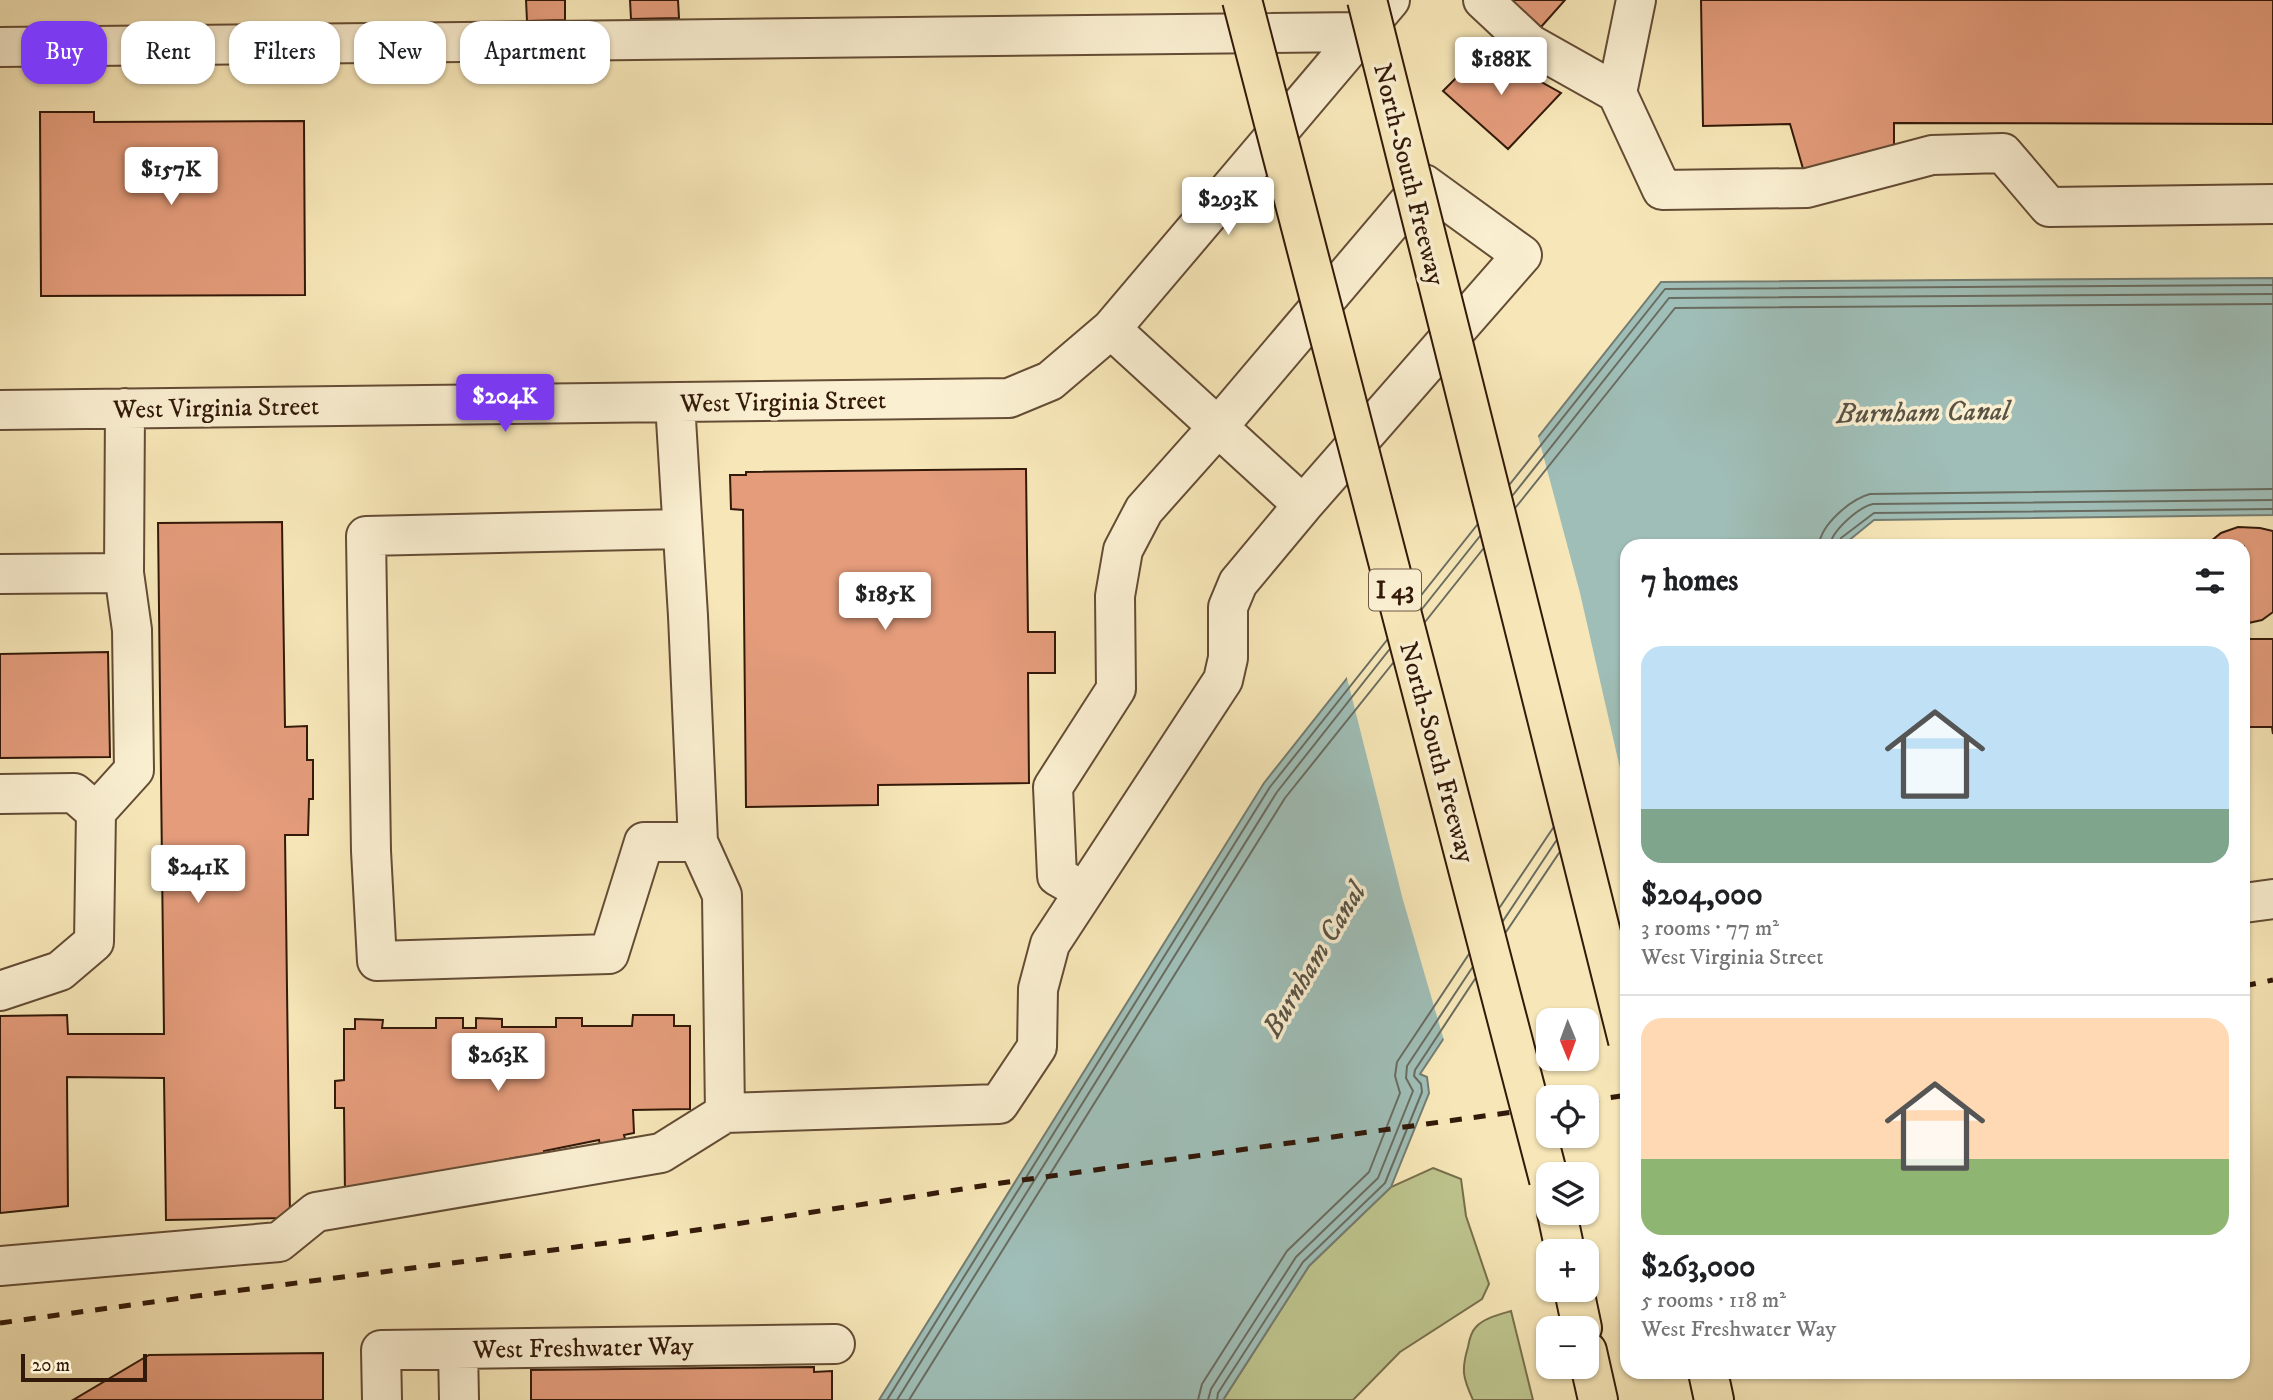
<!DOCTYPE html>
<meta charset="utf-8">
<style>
:root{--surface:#fff;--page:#f2f2f2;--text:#202124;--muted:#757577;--line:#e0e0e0;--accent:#7c3aed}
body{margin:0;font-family:"IM FELL DW Pica",serif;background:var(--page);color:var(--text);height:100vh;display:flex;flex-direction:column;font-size:26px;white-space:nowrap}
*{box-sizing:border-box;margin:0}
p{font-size:23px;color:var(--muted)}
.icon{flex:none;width:38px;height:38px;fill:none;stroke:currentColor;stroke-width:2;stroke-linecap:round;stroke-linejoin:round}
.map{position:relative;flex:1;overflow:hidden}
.panel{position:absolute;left:1620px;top:539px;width:630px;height:840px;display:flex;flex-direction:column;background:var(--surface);border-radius:21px;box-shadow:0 2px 5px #0004}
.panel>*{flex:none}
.top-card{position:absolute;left:21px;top:21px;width:665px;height:63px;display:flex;gap:14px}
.needle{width:46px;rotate:179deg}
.tools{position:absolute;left:1536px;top:1008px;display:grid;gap:14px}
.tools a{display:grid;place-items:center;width:63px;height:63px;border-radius:14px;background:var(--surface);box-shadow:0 2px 5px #0004;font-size:35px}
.scale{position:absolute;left:21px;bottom:18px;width:126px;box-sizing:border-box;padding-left:7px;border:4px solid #331909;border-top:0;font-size:19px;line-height:24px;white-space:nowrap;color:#331909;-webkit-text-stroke:5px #faefd1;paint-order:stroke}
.price{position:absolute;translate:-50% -60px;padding:0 16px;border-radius:7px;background:#fff;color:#222;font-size:23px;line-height:46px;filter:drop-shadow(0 2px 4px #0008)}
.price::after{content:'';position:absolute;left:50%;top:42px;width:21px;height:16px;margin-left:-10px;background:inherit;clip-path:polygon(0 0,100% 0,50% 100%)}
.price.active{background:var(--accent);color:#fff}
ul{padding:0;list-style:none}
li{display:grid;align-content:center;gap:14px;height:371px;padding:0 21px}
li+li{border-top:2px solid var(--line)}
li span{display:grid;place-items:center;height:217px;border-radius:21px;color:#555}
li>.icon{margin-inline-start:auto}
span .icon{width:126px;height:126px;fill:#fffc;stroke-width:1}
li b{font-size:30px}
h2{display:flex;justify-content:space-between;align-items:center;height:84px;padding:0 21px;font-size:30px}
.chip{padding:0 24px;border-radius:21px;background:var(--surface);box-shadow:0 2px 5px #0004;font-size:24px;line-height:63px}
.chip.active{background:var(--accent);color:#fff}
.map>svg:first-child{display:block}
.green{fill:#bec58e;stroke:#786f4c;stroke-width:2}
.water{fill:#9fbeb7;stroke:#747c71;stroke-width:2}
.pier{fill:#f7e7b8}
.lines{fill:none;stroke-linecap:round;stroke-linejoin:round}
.shore{stroke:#696c60;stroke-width:2}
.building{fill:#e49c7b;stroke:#331909;stroke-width:2}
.minor-casing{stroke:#644c35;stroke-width:42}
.highway-casing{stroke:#331909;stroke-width:42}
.minor{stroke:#faefd1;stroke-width:38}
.highway{stroke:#f7e7b8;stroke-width:38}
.rail{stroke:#331909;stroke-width:5;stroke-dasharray:12 12;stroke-linecap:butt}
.highway-bridge-casing{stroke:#331909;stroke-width:42;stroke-linecap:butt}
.highway-bridge{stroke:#f7e7b8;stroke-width:38}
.labels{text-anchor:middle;stroke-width:7;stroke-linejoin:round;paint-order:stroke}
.shield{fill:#faefd1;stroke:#6f5945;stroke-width:2}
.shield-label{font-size:24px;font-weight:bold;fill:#331909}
.street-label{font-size:26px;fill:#331909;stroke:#faefd1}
.water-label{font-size:28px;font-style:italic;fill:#595346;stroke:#faefd1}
</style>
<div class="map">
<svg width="2273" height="1400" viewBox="0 0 2273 1400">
<rect width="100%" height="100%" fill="#f7e7b8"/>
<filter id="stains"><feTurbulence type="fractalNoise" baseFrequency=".00286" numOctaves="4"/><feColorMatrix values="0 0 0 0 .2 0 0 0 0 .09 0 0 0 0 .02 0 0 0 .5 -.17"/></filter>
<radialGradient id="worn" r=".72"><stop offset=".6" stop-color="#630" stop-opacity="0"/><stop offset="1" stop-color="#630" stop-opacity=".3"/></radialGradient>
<path class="green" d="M 1433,1168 L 1461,1179 L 1466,1216 L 1489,1284 L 1482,1299 L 1400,1352 L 1353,1400 L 1223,1400 L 1309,1266 L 1391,1187 Z
M 1511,1311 L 1533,1400 L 1473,1400 C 1463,1378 1461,1370 1468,1347 C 1469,1341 1472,1331 1476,1327 C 1484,1318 1501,1314 1511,1311 Z"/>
<path class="water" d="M 2273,278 L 2273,515 L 1874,520 L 1842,546 L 1628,546 L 1627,763 L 1420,1074 L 1427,1077 L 1429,1093 L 1391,1187 L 1309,1266 L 1223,1400 L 879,1400 L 1264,783 L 1661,282 Z"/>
<path class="pier" d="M 1537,432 L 1580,593 L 1622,777 L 1445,1044 L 1403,900 L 1346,674 Z"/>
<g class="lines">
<path class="shore" d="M 1510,484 L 1665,289 L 2273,285
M 1513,495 L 1669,298 L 2273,294
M 1516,507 L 1675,308 L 2273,304
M 1819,546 C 1820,525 1851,499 1870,494 L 2273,489
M 1830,546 C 1831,531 1859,507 1873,504 L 2273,500
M 1839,546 L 1841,538 L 1874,513 L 2273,509
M 1419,598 L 1477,525
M 1422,609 L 1480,536
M 1425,622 L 1483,549
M 1500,907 L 1553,828
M 1503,921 L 1556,841
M 1506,932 L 1559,853
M 887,1400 L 1270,787 L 1387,640
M 897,1400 L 1277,792 L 1389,650
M 909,1400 L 1285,798 L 1393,663
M 1198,1400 L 1202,1384 L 1287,1251 L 1369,1172 L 1400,1093 L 1395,1076 L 1397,1062 L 1469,954
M 1208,1400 L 1211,1389 L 1296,1257 L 1378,1178 L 1413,1091 L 1406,1078 L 1407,1066 L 1472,968
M 1217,1400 L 1218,1393 L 1303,1262 L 1385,1183 L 1422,1092 L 1421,1084 L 1414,1076 L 1415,1070 L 1475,979"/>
</g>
<path class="building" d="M 526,0 L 565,0 L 565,20 L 527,21 Z
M 630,0 L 678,0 L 679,18 L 631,19 Z
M 1511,0 L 1565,0 L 1541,27 Z
M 1701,0 L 2273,0 L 2273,124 L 1894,123 L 1894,147 L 1804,172 L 1790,124 L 1703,126 Z
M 1484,50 L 1561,93 L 1508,149 L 1443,91 Z
M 40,112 L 94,112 L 94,122 L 304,121 L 305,295 L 41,296 Z
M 1026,469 L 1028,632 L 1055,632 L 1055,673 L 1028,673 L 1029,783 L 878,785 L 878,805 L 746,807 L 743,510 L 731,509 L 730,475 L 746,475 L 746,472 Z
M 282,522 L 285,727 L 307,726 L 307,760 L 313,760 L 313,799 L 309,799 L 308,835 L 285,835 L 290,1218 L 166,1220 L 164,1078 L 67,1077 L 68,1206 L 0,1213 L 0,1016 L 67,1015 L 68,1034 L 164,1034 L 158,523 Z
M 2238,527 L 2260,528 L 2273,531 L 2273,612 L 2262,620 L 2244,624 L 2244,546 L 2205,546 L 2221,533 Z
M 2244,639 L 2273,639 L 2273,734 L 2272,727 L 2244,727 Z
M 108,652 L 110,757 L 0,758 L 0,654 Z
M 633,1015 L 674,1015 L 674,1026 L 690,1026 L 690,1109 L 633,1110 L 634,1133 L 624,1135 L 627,1146 L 601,1151 L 599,1140 L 544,1151 L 546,1161 L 522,1166 L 520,1157 L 504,1160 L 506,1169 L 345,1193 L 344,1108 L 335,1108 L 335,1081 L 344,1080 L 344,1029 L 355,1029 L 355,1019 L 383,1020 L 382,1028 L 436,1028 L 436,1018 L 463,1018 L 463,1028 L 476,1028 L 476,1018 L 502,1019 L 502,1027 L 556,1027 L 556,1018 L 582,1018 L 582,1026 L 632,1026 Z
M 323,1353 L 323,1400 L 73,1400 L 149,1355 Z
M 814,1367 L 814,1372 L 832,1371 L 832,1400 L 531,1400 L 531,1370 Z"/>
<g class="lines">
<defs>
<path id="minor" d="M 1483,0 L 1530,44 L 1617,93 L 1662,190 L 1807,188 L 1932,155 L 2003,153 L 2049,207 L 2273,204
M 0,47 L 1362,32
M 1617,93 L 1636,0
M 0,410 L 1009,398 L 1050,381 L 1111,329 L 1390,0
M 682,529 L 366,536 L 371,851 L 377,961 L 609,954 L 644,842 L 698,842
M 0,574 L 124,573
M 0,794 L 74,793 L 96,812
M 1083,891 L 1057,876 L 1053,787 L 1116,689 L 1115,596 L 1123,550 L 1144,510 L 1217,428 L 1424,184 L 1522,255 L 1303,505
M 2244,903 L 2273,899
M 0,991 L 60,971 L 94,942 L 96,812 L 134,770 L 132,630 L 124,573 L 125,408
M 725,1113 L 999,1104 L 1037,1047 L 1038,989 L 1050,944 L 1223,680 L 1228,658 L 1228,607 L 1238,583 L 1303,505 L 1111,329
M 0,1266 L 279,1242 L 316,1212 L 661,1153 L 725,1113 L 722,895 L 698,842 L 688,616 L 675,403
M 458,1349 L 459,1400
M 382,1400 L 381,1350 L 835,1344"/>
<path id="highway" d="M 1557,1213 L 1565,1251
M 1574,1290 L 1582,1328
M 1587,1351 L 1598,1400
M 1708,1372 L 1714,1400"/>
</defs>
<use href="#minor" class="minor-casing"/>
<use href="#highway" class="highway-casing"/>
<use href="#minor" class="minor"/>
<use href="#highway" class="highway"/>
<path class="rail" d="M 2244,986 L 2273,980
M 1587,1101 L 1628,1095
M 0,1323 L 211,1294 L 638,1239 L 1001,1183 L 1549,1107"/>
<defs>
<path id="highway-bridge" d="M 1242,0 L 1549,1180
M 1367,0 L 1628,1041"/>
</defs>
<use href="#highway-bridge" class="highway-bridge-casing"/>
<use href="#highway-bridge" class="highway-bridge"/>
</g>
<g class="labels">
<rect class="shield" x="1369" y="569.5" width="52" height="41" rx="5"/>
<g class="shield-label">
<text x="1395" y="598">I 43</text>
</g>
<g class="street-label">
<text transform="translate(1410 174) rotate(76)" y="9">North-South Freeway</text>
<text transform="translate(783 401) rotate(-1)" y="9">West Virginia Street</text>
<text transform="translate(216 407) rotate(-1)" y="9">West Virginia Street</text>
<text transform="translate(1438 752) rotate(75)" y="9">North-South Freeway</text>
<text transform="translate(583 1347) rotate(-1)" y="9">West Freshwater Way</text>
</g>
<g class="water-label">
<text transform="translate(1923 411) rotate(-1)" y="10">Burnham Canal</text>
<text transform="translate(1313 959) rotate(-59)" y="10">Burnham Canal</text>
</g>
</g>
<rect width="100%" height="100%" filter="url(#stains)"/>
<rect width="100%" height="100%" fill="url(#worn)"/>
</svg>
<div class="tools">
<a><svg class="needle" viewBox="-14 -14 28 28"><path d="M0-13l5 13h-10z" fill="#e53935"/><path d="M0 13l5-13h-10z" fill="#757577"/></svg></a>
<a><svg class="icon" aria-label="locate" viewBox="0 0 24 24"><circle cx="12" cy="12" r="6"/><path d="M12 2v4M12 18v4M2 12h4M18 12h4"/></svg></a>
<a><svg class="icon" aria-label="layers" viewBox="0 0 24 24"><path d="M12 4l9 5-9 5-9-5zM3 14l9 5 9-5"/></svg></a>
<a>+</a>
<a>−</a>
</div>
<div class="scale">20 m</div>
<b class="price" style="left:1501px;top:97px">$188K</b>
<b class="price" style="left:171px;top:207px">$157K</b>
<b class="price" style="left:1228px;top:237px">$293K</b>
<b class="price active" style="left:505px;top:434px">$204K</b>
<b class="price" style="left:885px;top:632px">$185K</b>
<b class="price" style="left:198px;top:905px">$241K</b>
<b class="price" style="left:498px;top:1093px">$263K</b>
<div class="top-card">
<a class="chip active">Buy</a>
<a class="chip">Rent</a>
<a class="chip">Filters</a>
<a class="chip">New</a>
<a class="chip">Apartment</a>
</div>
<section class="panel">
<h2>7 homes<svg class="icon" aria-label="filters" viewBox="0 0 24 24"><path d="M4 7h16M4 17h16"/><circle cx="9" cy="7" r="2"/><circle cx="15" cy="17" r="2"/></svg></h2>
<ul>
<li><span style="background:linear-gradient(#bfe0f5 75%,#7fa58c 0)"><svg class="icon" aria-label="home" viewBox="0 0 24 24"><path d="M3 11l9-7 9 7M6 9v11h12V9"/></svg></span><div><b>$204,000</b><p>3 rooms · 77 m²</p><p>West Virginia Street</p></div></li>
<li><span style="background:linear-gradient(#ffd9b3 65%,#8fb573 0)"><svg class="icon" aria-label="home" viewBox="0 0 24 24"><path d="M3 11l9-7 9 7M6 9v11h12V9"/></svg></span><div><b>$263,000</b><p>5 rooms · 118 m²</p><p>West Freshwater Way</p></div></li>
</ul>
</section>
</div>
